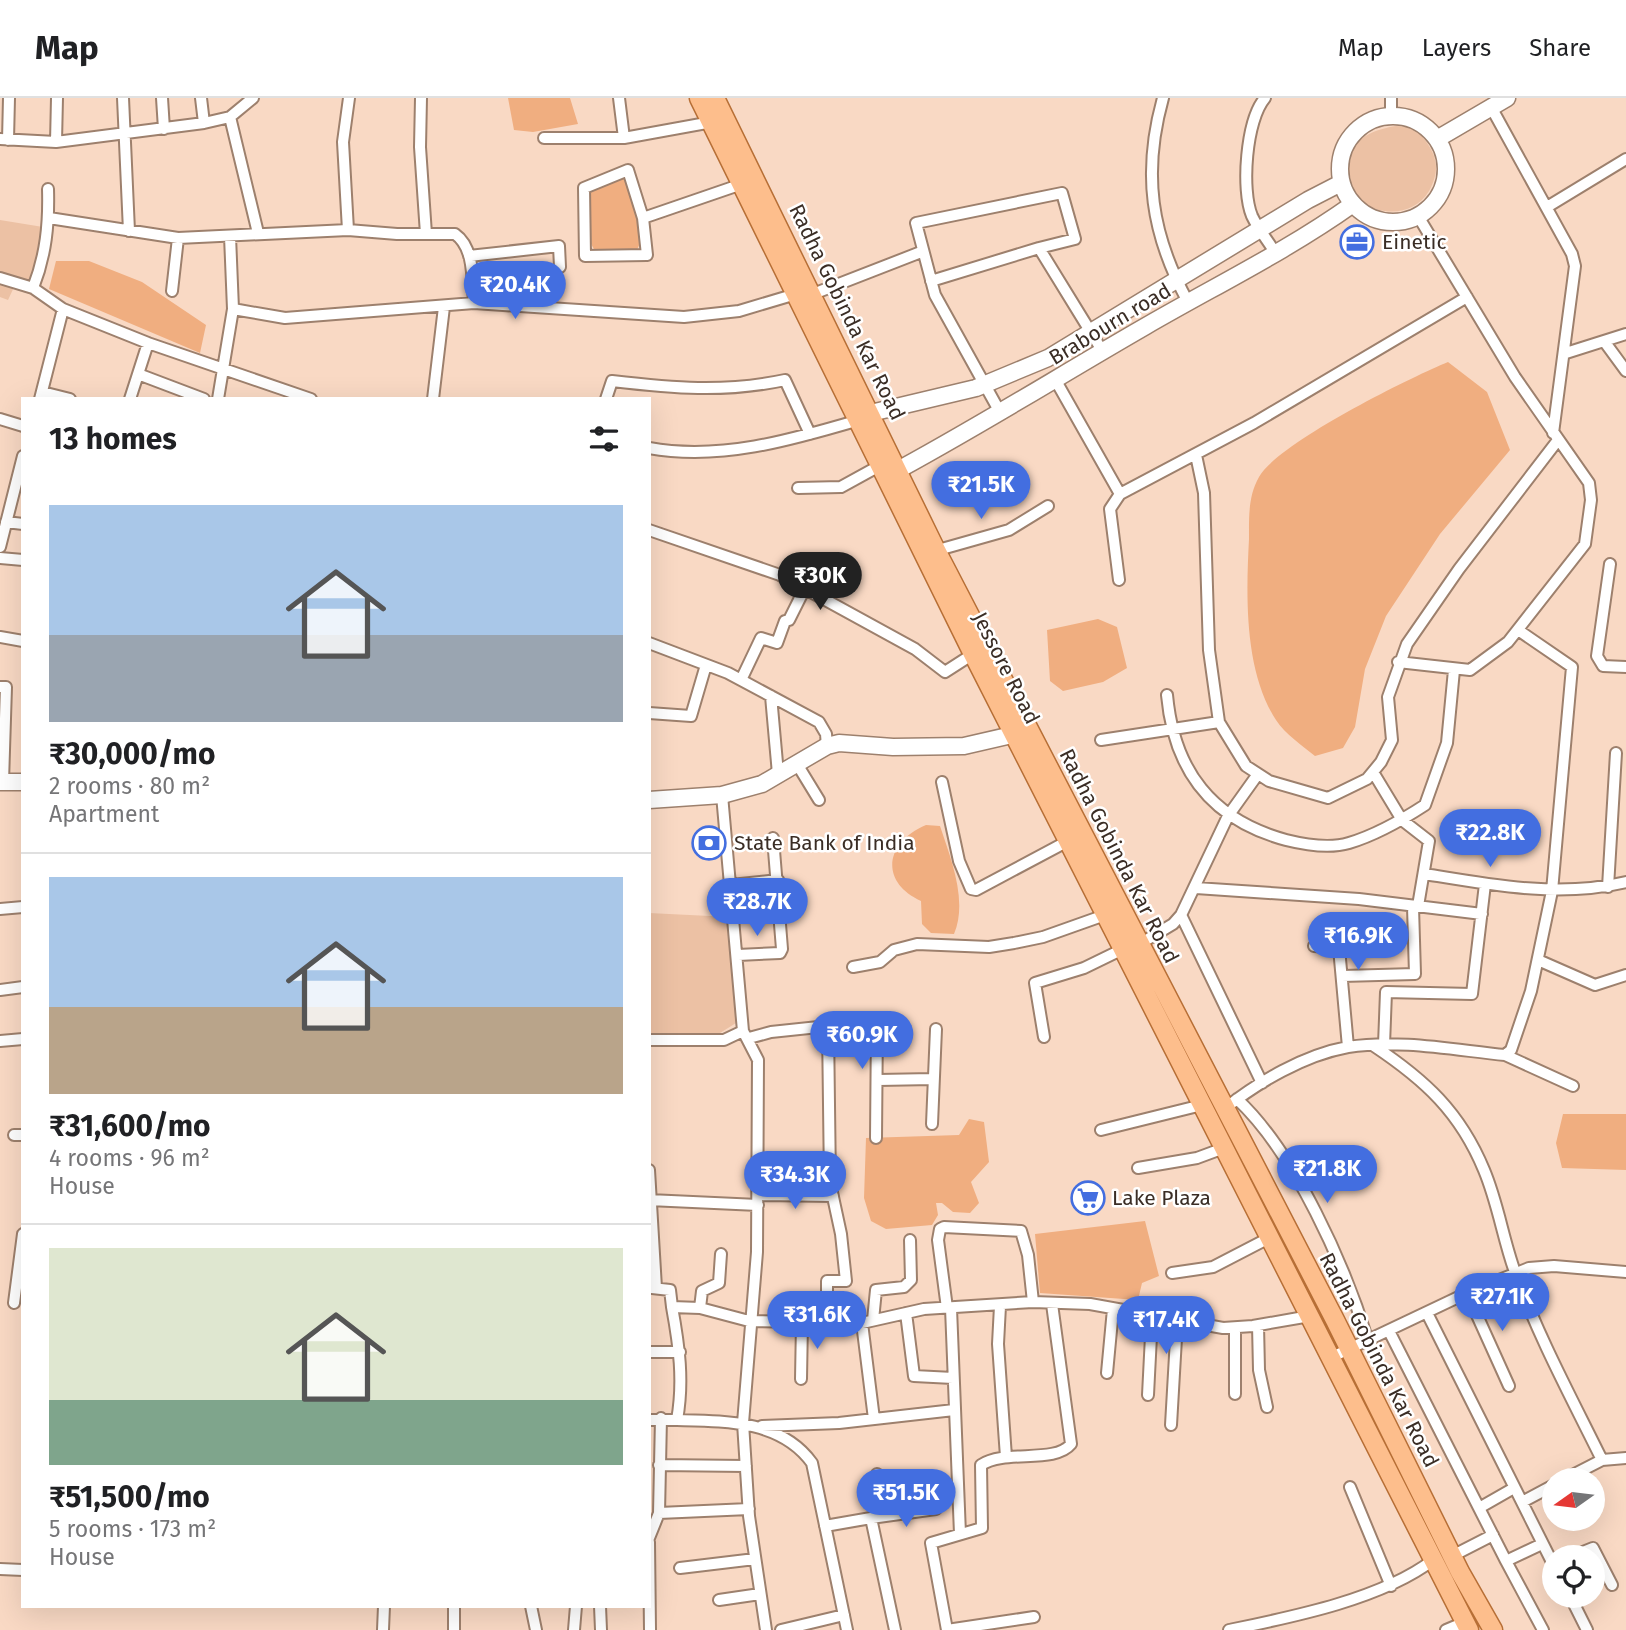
<!DOCTYPE html>
<meta charset="utf-8">
<style>
:root{--surface:#fff;--page:#f6f6f6;--text:#202124;--muted:#757577;--line:#e0e0e0;--accent:#436ee0}
body{margin:0;font-family:"Fira Sans",sans-serif;background:var(--page);color:var(--text);height:100vh;display:flex;flex-direction:column;font-size:26px;white-space:nowrap}
*{box-sizing:border-box;margin:0}
p{font-size:23px;color:var(--muted)}
.icon{flex:none;width:38px;height:38px;fill:none;stroke:currentColor;stroke-width:2;stroke-linecap:round;stroke-linejoin:round}
.map{position:relative;flex:1;overflow:hidden}
.details{position:absolute;left:21px;top:299px;width:630px;height:1211px;display:flex;flex-direction:column;background:var(--surface);border-radius:0px;box-shadow:0 7px 28px #0002}
.details>*{flex:none}
.needle{width:46px;rotate:256deg}
.fabs{position:absolute;left:1542px;top:1370px;display:grid;gap:14px}
.fabs a{display:grid;place-items:center;width:63px;height:63px;border-radius:50%;background:var(--surface);box-shadow:0 7px 28px #0002;font-size:35px}
.price{position:absolute;translate:-50% -60px;padding:0 16px;border-radius:24px;background:var(--accent);color:#fff;font-size:23px;line-height:46px;filter:drop-shadow(0 2px 4px #0008)}
.price::after{content:'';position:absolute;left:50%;top:42px;width:21px;height:16px;margin-left:-10px;background:inherit;clip-path:polygon(0 0,100% 0,50% 100%)}
.price.current{background:#222;color:#fff}
ul{padding:0;list-style:none}
li{display:grid;align-content:center;gap:14px;height:371px;padding:0 28px}
li+li{border-top:2px solid var(--line)}
li span{display:grid;place-items:center;height:217px;border-radius:0px;color:#555}
li>.icon{margin-inline-start:auto}
span .icon{width:126px;height:126px;fill:#fffc;stroke-width:1}
li b{font-size:30px}
h2{display:flex;justify-content:space-between;align-items:center;height:84px;padding:0 28px;font-size:30px}
header{display:flex;align-items:center;gap:42px;box-sizing:border-box;height:98px;padding:0 35px;background:var(--surface);border-bottom:2px solid var(--line)}
header strong{font-size:33px}
nav{display:flex;gap:38px;margin-inline-start:auto;font-size:24px}
.map>svg:first-child{display:block}
.green{fill:#ecc1a4}
.water{fill:#f0ae80}
.lines{fill:none;stroke-linecap:round;stroke-linejoin:round}
.street-casing{stroke:#9d806d;stroke-width:14}
.secondary-casing{stroke:#9d806d;stroke-width:19}
.primary-casing{stroke:#b76f36;stroke-width:21}
.street{stroke:#fff;stroke-width:10}
.secondary{stroke:#fff;stroke-width:16}
.primary{stroke:#fdbe8c;stroke-width:18}
.labels{text-anchor:middle;stroke-width:5;stroke-linejoin:round;paint-order:stroke}
.poi-label{font-size:21px;fill:#3a2d25;stroke:#fff;text-anchor:start}
.street-label{font-size:21px;fill:#3a2d25;stroke:#fff}
</style>
<header>
<strong>Map</strong>
<nav><a>Map</a><a>Layers</a><a>Share</a></nav>
</header>
<div class="map">
<svg width="1626" height="1532" viewBox="0 0 1626 1532">
<rect width="100%" height="100%" fill="#f9d9c4"/>
<path class="green" d="M 1396,28 L 1416,29 C 1422,39 1433,50 1435,62 C 1438,72 1434,84 1429,93 C 1404,135 1330,107 1348,58 C 1356,38 1377,31 1396,28 Z
M 0,122 L 43,129 L 33,190 L 15,187 L 8,202 L 0,199 Z
M 649,815 L 730,819 L 736,925 L 720,935 L 649,936 Z"/>
<path class="water" d="M 508,0 L 570,0 L 578,26 L 533,34 L 514,32 Z
M 625,78 C 633,101 649,129 637,152 L 607,156 L 595,153 L 590,144 L 589,92 Z
M 56,163 L 89,163 L 142,184 L 206,227 L 200,255 L 49,191 Z
M 1448,264 L 1487,294 L 1510,352 L 1440,436 L 1386,518 L 1365,571 L 1355,629 L 1343,650 L 1315,658 C 1303,648 1285,636 1276,622 C 1244,573 1246,497 1249,441 C 1249,420 1248,398 1259,379 C 1278,345 1409,280 1448,264 Z
M 1098,521 L 1117,529 L 1127,570 L 1103,584 L 1063,593 L 1050,583 L 1047,532 Z
M 926,727 L 940,728 C 951,761 968,803 954,836 L 931,835 L 922,826 L 921,803 C 879,784 885,744 926,727 Z
M 1563,1016 L 1626,1016 L 1626,1072 L 1562,1070 L 1556,1045 Z
M 969,1021 L 984,1024 L 989,1064 L 971,1084 L 979,1105 L 970,1115 L 953,1114 L 942,1105 L 936,1105 L 938,1117 L 932,1127 L 886,1131 L 871,1123 L 864,1100 L 866,1040 L 959,1037 Z
M 1145,1123 L 1159,1178 L 1142,1185 L 1138,1202 L 1040,1195 L 1035,1136 Z"/>
<g class="lines">
<defs>
<path id="street" d="M 123,0 L 129,133
M 162,0 L 164,31
M 201,0 L 204,25
M 421,0 L 420,49 L 426,136
M 619,0 L 624,40
M 1163,0 C 1142,75 1151,136 1188,204
M 1265,0 C 1246,22 1241,92 1252,118 C 1258,131 1269,144 1276,156
M 1491,9 L 1572,156 L 1575,168 L 1553,335
M 1391,17 L 1391,0
M 230,19 L 258,135
M 544,40 L 624,40 L 712,24
M 0,41 L 56,44 L 204,25 L 230,19 L 253,0
M 8,42 L 9,0
M 56,44 L 57,0
M 628,72 L 643,120 L 647,157 L 585,158 L 584,90 Z
M 1547,109 L 1626,61
M 49,120 L 178,140 L 348,132 L 397,136 L 455,136 C 475,150 472,183 474,205
M 643,120 L 742,86
M 348,132 L 343,44 L 349,0
M 469,158 L 559,148 L 560,169
M 0,180 L 33,190 L 63,211 L 148,245 L 311,301
M 931,183 L 1039,150 L 1103,254
M 33,190 C 46,157 49,126 48,91
M 172,193 L 178,140
M 813,196 L 921,154
M 233,211 L 285,220 L 474,205 L 684,219 L 739,213 L 796,196
M 1604,243 L 1626,273
M 1566,255 L 1626,236
M 138,276 L 204,301
M 1056,283 L 1120,396
M 42,294 L 70,301
M 40,301 L 63,211
M 130,301 L 148,245
M 218,301 L 233,211 L 230,138
M 433,301 L 444,209
M 606,301 L 612,283 C 672,290 724,295 785,282 L 810,336
M 1001,316 L 935,197 L 916,125 L 1062,95 L 1075,141 L 1039,150
M 0,321 L 23,328
M 649,350 C 720,363 791,342 859,322
M 1196,357 L 1204,395 L 1209,552 L 1219,624 L 1246,668 L 1269,683 L 1328,700 L 1367,681 L 1381,664 L 1392,642 L 1388,599 L 1407,546 L 1459,471 L 1558,342
M 798,390 L 841,389 L 881,367
M 6,424 L 23,426
M 649,432 L 780,477 L 915,551 L 945,574 L 973,556
M 0,449 L 23,358
M 931,454 L 1009,432 L 1048,408
M 0,460 L 23,462
M 1610,466 L 1597,558 L 1603,568 L 1626,569
M 1119,482 L 1110,411 L 1120,396 L 1254,325 L 1467,199
M 0,539 L 23,543
M 649,545 L 728,575 L 819,624 L 826,636 L 827,648
M 1398,564 L 1470,572 L 1508,544 L 1585,446 L 1591,402 L 1589,385 L 1515,279 L 1418,118
M 741,582 L 761,540 L 777,545 L 785,523 L 789,522 L 805,490
M 0,589 L 6,589 L 3,684
M 1167,597 C 1174,673 1212,722 1286,742 C 1306,747 1329,751 1349,745 C 1376,737 1402,722 1425,707 L 1447,645 L 1454,572
M 771,598 L 778,676
M 649,615 L 691,618 L 706,567
M 1101,642 L 1219,624
M 797,666 L 819,702
M 1373,674 L 1402,722 L 1429,743 L 1418,808
M 942,684 L 959,763 L 971,791 L 976,792 L 1068,743
M 1425,776 C 1492,787 1559,800 1626,784
M 731,787 L 778,782
M 1608,789 L 1616,655
M 1196,790 L 1359,801 L 1482,816
M 0,811 L 23,809
M 1181,817 L 1262,985
M 1138,847 L 1173,826 L 1181,817 L 1228,718 L 1258,676
M 1314,848 L 1339,850 L 1348,949
M 738,857 L 780,855 L 782,851 L 773,740
M 1538,862 L 1595,887 L 1626,877
M 853,869 L 880,864 L 894,852 L 917,846 L 989,849 L 1014,845 L 1043,839 L 1105,817
M 1342,878 L 1415,876 L 1413,809
M 0,892 L 23,889
M 828,928 L 850,920 L 877,922 L 876,1040
M 743,933 L 758,962 L 757,1154 L 743,1325 L 749,1418 L 766,1532
M 1044,939 L 1035,885 L 1084,870 L 1123,851
M 749,940 L 771,934 L 828,928 L 830,1085 L 841,1136 L 846,1183 L 827,1183 L 827,1224
M 649,942 L 724,942 L 743,933 L 722,697
M 0,943 L 23,941
M 1384,947 L 1386,894 L 1472,896 L 1485,786
M 1374,948 C 1425,982 1460,1014 1484,1072 C 1498,1105 1503,1141 1515,1174 C 1538,1238 1572,1301 1602,1362
M 1505,957 L 1573,988
M 878,982 L 933,981
M 1237,1001 C 1295,1055 1345,1168 1368,1243
M 1223,1012 C 1258,984 1304,957 1348,949 C 1399,941 1454,952 1505,957 L 1511,952 L 1531,893 L 1552,793 L 1572,569 L 1518,532
M 932,1026 L 936,931
M 1101,1032 L 1202,1007
M 14,1037 L 23,1037
M 1138,1070 L 1197,1060 L 1224,1050
M 649,1072 L 656,1190
M 758,1097 L 833,1098
M 649,1102 L 758,1107
M 1172,1175 L 1213,1169 L 1269,1140
M 652,1190 L 670,1192 L 672,1209
M 1467,1195 L 1509,1288
M 14,1205 L 23,1136
M 1000,1208 L 998,1246 L 1006,1359
M 700,1210 L 702,1193 L 719,1185 L 721,1156
M 947,1210 L 938,1142 L 940,1131 L 944,1129 L 1021,1133 L 1028,1157 L 1033,1204
M 951,1210 L 960,1436
M 906,1215 L 914,1278 L 953,1280
M 1427,1215 L 1554,1468
M 873,1222 L 876,1192 L 904,1189 L 911,1182 L 910,1142
M 862,1225 L 874,1321
M 1258,1227 L 1259,1272 L 1267,1309
M 1235,1230 L 1235,1296
M 1389,1233 L 1479,1410
M 649,1254 L 680,1254
M 1330,1260 L 1467,1195 L 1529,1170 L 1554,1168 L 1626,1174
M 1107,1275 L 1113,1211
M 801,1281 L 802,1224
M 1148,1297 L 1152,1218
M 649,1322 L 677,1322 C 684,1283 679,1247 672,1209 L 700,1210 L 749,1223 L 862,1225 L 924,1211 L 1033,1204 L 1090,1206 L 1223,1230 L 1253,1228 L 1310,1218
M 677,1322 C 725,1323 781,1322 812,1365 L 847,1532
M 1171,1327 L 1177,1223
M 762,1328 L 839,1325 L 954,1312
M 659,1367 L 746,1368
M 877,1376 L 879,1418
M 1563,1382 L 1602,1362 L 1626,1360
M 1350,1389 L 1391,1488
M 1514,1390 L 1479,1410 L 1506,1463 L 1542,1446
M 1522,1404 L 1554,1387
M 659,1415 L 749,1411
M 871,1420 L 936,1411
M 825,1428 L 871,1420 L 895,1532
M 649,1440 L 659,1415 L 661,1320
M 649,1444 L 650,1532
M 1452,1458 L 1493,1437
M 1568,1460 L 1593,1450 L 1612,1487
M 1506,1463 L 1543,1532
M 680,1470 L 755,1461
M 0,1471 L 23,1472
M 1570,1498 L 1587,1532
M 719,1502 L 760,1496
M 454,1508 L 454,1532
M 531,1508 L 536,1532
M 600,1508 L 601,1532
M 383,1532 L 384,1508
M 574,1532 L 576,1508
M 781,1532 L 844,1517
M 947,1532 L 931,1445 L 982,1430 L 981,1367 C 1005,1351 1055,1366 1071,1346 L 1052,1206
M 947,1532 L 1034,1519
M 1229,1532 C 1292,1519 1382,1501 1433,1462
M 1446,1532 L 1465,1524"/>
<path id="secondary" d="M1340 71a53 53 0 1 1 106 0a53 53 0 1 1-106 0Z
M 1437,41 L 1507,0
M 860,321 L 875,314 L 976,290 L 1048,260 L 1308,102 L 1341,85
M 887,378 C 975,331 1059,278 1146,228 C 1215,188 1287,153 1353,106
M 0,684 L 23,684
M 649,702 L 722,697 L 762,686 L 827,648 L 839,645 L 893,649 L 964,648 L 1025,634"/>
<path id="primary" d="M 699,0 L 973,556 L 1469,1532
M 715,0 L 936,452 L 1335,1222 L 1460,1474 L 1493,1532"/>
</defs>
<use href="#street" class="street-casing"/>
<use href="#secondary" class="secondary-casing"/>
<use href="#primary" class="primary-casing"/>
<use href="#street" class="street"/>
<use href="#secondary" class="secondary"/>
<use href="#primary" class="primary"/>
</g>
<defs>
<symbol id="office-ring" viewBox="-11 -11 22 22"><circle r="9.5" fill="#fff" stroke="#436ee0" stroke-width="1.5"/><path d="M-6-3h4V-5.5h4V-3h4V5H-6ZM-1-4.5V-3h2v-1.5ZM-6 0V1H6V0Z" fill="#436ee0"/></symbol>
<symbol id="bank-ring" viewBox="-11 -11 22 22"><circle r="9.5" fill="#fff" stroke="#436ee0" stroke-width="1.5"/><path d="M-6-4H6V4H-6ZM0-2.3a2.3 2.3 0 1 0 0 4.6a2.3 2.3 0 1 0 0-4.6Z" fill="#436ee0"/></symbol>
<symbol id="supermarket-ring" viewBox="-11 -11 22 22"><circle r="9.5" fill="#fff" stroke="#436ee0" stroke-width="1.5"/><path d="M-6-5.5h2.5l.6 2H6L4.5 2H-2.5L-4.4-4H-6ZM-1.5 3.2a1.3 1.3 0 1 0 .1 0ZM3 3.2a1.3 1.3 0 1 0 .1 0Z" fill="#436ee0"/></symbol>
</defs>
<g fill-rule="evenodd">
<use href="#office-ring" x="1338" y="125" width="38" height="38"/>
<use href="#bank-ring" x="690" y="726" width="38" height="38"/>
<use href="#supermarket-ring" x="1069" y="1081" width="38" height="38"/>
</g>
<g class="labels">
<g class="poi-label">
<text x="1382" y="151">Einetic</text>
<text x="734" y="752">State Bank of India</text>
<text x="1112" y="1107">Lake Plaza</text>
</g>
<g class="street-label">
<text transform="translate(847 214) rotate(64)" y="7">Radha Gobinda Kar Road</text>
<text transform="translate(1110 226) rotate(-31)" y="7">Brabourn road</text>
<text transform="translate(1006 570) rotate(63)" y="7">Jessore Road</text>
<text transform="translate(1119 758) rotate(63)" y="7">Radha Gobinda Kar Road</text>
<text transform="translate(1379 1262) rotate(63)" y="7">Radha Gobinda Kar Road</text>
</g>
</g>
</svg>
<div class="fabs">
<a><svg class="needle" viewBox="-14 -14 28 28"><path d="M0-13l5 13h-10z" fill="#e53935"/><path d="M0 13l5-13h-10z" fill="#757577"/></svg></a>
<a><svg class="icon" aria-label="locate" viewBox="0 0 24 24"><circle cx="12" cy="12" r="6"/><path d="M12 2v4M12 18v4M2 12h4M18 12h4"/></svg></a>
</div>
<b class="price" style="left:515px;top:223px">₹20.4K</b>
<b class="price" style="left:981px;top:423px">₹21.5K</b>
<b class="price current" style="left:820px;top:514px">₹30K</b>
<b class="price" style="left:1490px;top:771px">₹22.8K</b>
<b class="price" style="left:757px;top:840px">₹28.7K</b>
<b class="price" style="left:1358px;top:874px">₹16.9K</b>
<b class="price" style="left:862px;top:973px">₹60.9K</b>
<b class="price" style="left:1327px;top:1107px">₹21.8K</b>
<b class="price" style="left:795px;top:1113px">₹34.3K</b>
<b class="price" style="left:1502px;top:1235px">₹27.1K</b>
<b class="price" style="left:817px;top:1253px">₹31.6K</b>
<b class="price" style="left:1166px;top:1258px">₹17.4K</b>
<b class="price" style="left:906px;top:1431px">₹51.5K</b>
<section class="details">
<h2>13 homes<svg class="icon" aria-label="filters" viewBox="0 0 24 24"><path d="M4 7h16M4 17h16"/><circle cx="9" cy="7" r="2"/><circle cx="15" cy="17" r="2"/></svg></h2>
<ul>
<li><span style="background:linear-gradient(#a9c7e8 60%,#9aa5b1 0)"><svg class="icon" aria-label="home" viewBox="0 0 24 24"><path d="M3 11l9-7 9 7M6 9v11h12V9"/></svg></span><div><b>₹30,000/mo</b><p>2 rooms · 80 m²</p><p>Apartment</p></div></li>
<li><span style="background:linear-gradient(#a9c7e8 60%,#b9a48a 0)"><svg class="icon" aria-label="home" viewBox="0 0 24 24"><path d="M3 11l9-7 9 7M6 9v11h12V9"/></svg></span><div><b>₹31,600/mo</b><p>4 rooms · 96 m²</p><p>House</p></div></li>
<li><span style="background:linear-gradient(#dfe7d0 70%,#7fa58c 0)"><svg class="icon" aria-label="home" viewBox="0 0 24 24"><path d="M3 11l9-7 9 7M6 9v11h12V9"/></svg></span><div><b>₹51,500/mo</b><p>5 rooms · 173 m²</p><p>House</p></div></li>
</ul>
</section>
</div>
